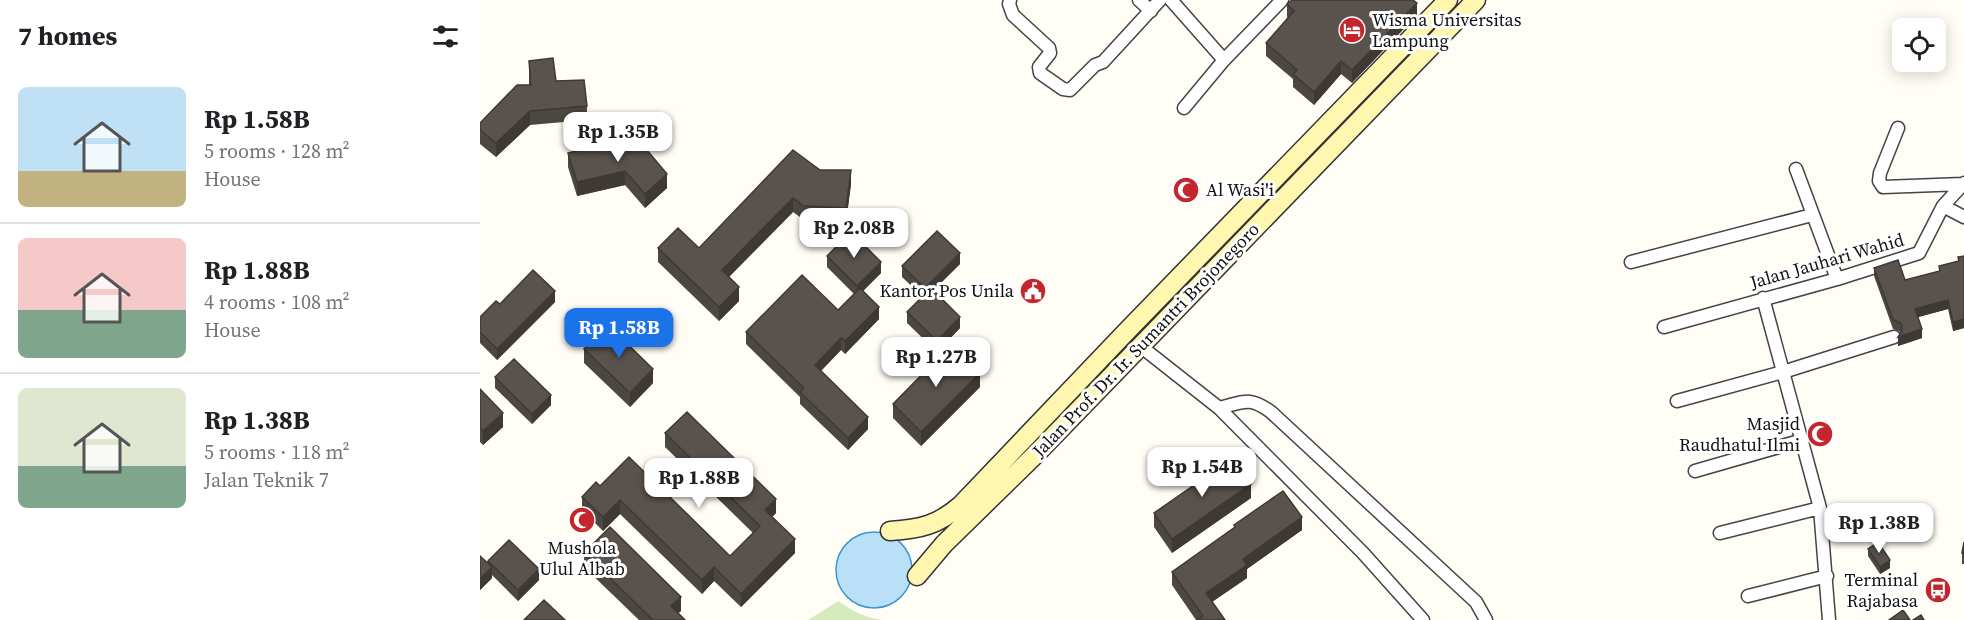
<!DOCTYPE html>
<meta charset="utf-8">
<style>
:root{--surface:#fff;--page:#f2f2f2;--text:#202124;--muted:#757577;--line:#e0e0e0;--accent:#1a73e8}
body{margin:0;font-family:"Source Serif 4",serif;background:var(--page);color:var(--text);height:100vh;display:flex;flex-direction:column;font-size:22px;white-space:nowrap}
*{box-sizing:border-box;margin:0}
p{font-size:20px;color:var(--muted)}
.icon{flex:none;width:33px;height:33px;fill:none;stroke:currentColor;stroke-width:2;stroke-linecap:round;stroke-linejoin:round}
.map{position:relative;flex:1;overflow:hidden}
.panel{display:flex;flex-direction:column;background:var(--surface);width:480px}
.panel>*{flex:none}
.buttons{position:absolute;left:1412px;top:18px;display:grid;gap:12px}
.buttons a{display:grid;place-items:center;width:54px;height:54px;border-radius:9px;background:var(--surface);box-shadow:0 3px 15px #0003;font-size:30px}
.price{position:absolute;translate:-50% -51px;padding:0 14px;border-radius:12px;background:#fff;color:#222;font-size:20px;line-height:39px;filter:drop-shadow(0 2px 3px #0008)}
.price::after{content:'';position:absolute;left:50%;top:36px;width:18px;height:14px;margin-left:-9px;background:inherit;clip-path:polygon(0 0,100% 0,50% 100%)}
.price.selected{background:var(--accent);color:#fff}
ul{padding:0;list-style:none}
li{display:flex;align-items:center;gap:18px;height:150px;padding:0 18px}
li+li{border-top:2px solid var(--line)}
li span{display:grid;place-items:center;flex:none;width:168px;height:120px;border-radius:9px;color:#555}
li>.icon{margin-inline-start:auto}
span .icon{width:72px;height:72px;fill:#fffc;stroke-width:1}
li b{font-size:26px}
h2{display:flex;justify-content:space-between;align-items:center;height:72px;padding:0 18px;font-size:26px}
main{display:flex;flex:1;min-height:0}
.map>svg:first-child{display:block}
.green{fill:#d5ebbd}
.water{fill:#b9e0f7;stroke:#3f96cf;stroke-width:1.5}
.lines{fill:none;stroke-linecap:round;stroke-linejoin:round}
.street-casing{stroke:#444;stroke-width:15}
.secondary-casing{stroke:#333;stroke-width:21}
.street{stroke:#fff;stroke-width:12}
.secondary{stroke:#fff6b0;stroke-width:18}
.wall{fill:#4d4742}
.shaded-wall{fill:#3f3936}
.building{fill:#5a524d;stroke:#3f3936;stroke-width:1.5}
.labels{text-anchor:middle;stroke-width:6;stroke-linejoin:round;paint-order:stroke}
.poi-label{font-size:18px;fill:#111;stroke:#fff;text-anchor:end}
.street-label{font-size:18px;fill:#111;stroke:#fff}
</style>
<main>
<section class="panel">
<h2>7 homes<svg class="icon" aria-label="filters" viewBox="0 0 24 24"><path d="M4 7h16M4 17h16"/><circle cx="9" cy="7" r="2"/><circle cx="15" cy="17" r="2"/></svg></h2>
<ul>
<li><span style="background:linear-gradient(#bfe0f5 70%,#c2b280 0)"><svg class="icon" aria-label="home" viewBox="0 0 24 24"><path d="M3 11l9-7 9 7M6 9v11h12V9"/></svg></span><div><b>Rp 1.58B</b><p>5 rooms · 128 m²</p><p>House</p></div></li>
<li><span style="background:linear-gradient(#f6c9c9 60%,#7fa58c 0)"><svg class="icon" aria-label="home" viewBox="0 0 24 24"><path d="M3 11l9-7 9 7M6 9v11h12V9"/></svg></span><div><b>Rp 1.88B</b><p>4 rooms · 108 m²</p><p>House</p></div></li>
<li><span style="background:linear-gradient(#dfe7d0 65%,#7fa58c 0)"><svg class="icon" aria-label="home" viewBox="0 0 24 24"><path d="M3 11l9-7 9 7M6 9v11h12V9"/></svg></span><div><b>Rp 1.38B</b><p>5 rooms · 118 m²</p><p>Jalan Teknik 7</p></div></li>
</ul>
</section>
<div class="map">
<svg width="1484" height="620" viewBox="0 0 1484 620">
<rect width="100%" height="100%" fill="#fffdf5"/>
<path class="green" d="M 358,601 C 373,611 385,618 403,620 L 328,620 Z"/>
<path class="water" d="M356 570a38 38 0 1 1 76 0a38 38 0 1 1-76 0Z"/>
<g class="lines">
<defs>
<path id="street" d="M 530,0 L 529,4 L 533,15 L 569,48 L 570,53 L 559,67 L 560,73 L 583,89 L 590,90 L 615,65 L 623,62 L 680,0
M 659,0 L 671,11
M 691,0 L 744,60
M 704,108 L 744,60 L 802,0
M 1418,128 L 1400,173 L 1399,181 L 1403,187 L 1483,184
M 1316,169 L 1357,279
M 1463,206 L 1484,217
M 1151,262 L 1332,215
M 1283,298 L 1340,508 L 1349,620
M 1184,327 L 1357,279 L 1439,253 L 1463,206 L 1484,183
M 659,345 L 739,408 L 883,553 L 943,620
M 1197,401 L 1303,372 L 1414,337
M 739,408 C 764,402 769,396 791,412 L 996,602 L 1006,620
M 1215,471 L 1323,440
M 1240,533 L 1340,508
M 1268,596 L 1347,576"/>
<path id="secondary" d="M 410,531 C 441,529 458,525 481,505 L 645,333 L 968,0
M 437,576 L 464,544 L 557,453 L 996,0"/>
</defs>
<use href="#street" class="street-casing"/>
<use href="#secondary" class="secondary-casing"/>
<use href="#street" class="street"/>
<use href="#secondary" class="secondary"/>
</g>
<path class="wall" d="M 807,4 L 937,15 L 872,83 L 861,74 L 834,105 L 813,87 L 813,79 L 786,56 L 786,43 L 808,18 L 807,17 Z
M 49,61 L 107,106 L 107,120 L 50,125 L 16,157 L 0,144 L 0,123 L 49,85 Z
M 155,136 L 187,188 L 165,208 L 145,185 L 97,196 L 88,167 L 88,153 Z
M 340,170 L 371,184 L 366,222 L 324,220 L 313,212 L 249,277 L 259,301 L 239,321 L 178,262 L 178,248 L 219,248 Z
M 347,256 L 401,273 L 383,291 L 399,319 L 365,354 L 361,350 L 341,371 L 388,429 L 368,450 L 320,404 L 320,397 L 266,344 L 266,332 L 358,310 L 374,294 L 347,267 Z
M 1484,256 L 1484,328 L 1473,331 L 1468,309 L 1438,317 L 1442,338 L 1418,346 L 1421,333 L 1419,331 L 1413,329 L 1394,276 L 1394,268 L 1425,280 L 1459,271 L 1459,266 L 1478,261 L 1478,257 Z
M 480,264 L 453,290 L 480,328 L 457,352 L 427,323 L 427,312 L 443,297 L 422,277 L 422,266 Z
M 75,302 L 17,360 L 0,343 L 0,317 L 20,304 Z
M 104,349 L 173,383 L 150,407 L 104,363 Z
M 15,377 L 71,405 L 52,424 L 15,388 Z
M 500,387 L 441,446 L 413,418 L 413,404 Z
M 0,389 L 23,427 L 3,445 L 0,442 Z
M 185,433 L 296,513 L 292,517 L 315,553 L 261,607 L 234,581 L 222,594 L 140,514 L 123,531 L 102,510 L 102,497 L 120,486 L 250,556 L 273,533 L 185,447 Z
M 771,498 L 692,553 L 674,527 L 674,513 Z
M 754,525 L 822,530 L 767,569 L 767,578 L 732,602 L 745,620 L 716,620 L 692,585 L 692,572 L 754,528 Z
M 1484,542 L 1484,564 L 1482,564 L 1482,553 Z
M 1388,549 L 1410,568 L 1400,574 L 1388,556 Z
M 104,553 L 201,611 L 198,613 L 205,620 L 159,620 L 104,567 Z
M 0,556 L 8,564 L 8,561 L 59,580 L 38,601 L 12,575 L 12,578 L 0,590 Z"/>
<path class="shaded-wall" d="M 937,3 L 937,15 L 872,83 L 872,70 Z
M 861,61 L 861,74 L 834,105 L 834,92 Z
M 50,111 L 50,125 L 16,157 L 16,143 Z
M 371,170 L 371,184 L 366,222 L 366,208 Z
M 145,171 L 145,185 L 97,196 L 97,182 Z
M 187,174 L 187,188 L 165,208 L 165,194 Z
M 313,198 L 313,212 L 242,284 L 242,270 Z
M 480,253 L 480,264 L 445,299 L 445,288 Z
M 401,262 L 401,273 L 377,297 L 377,286 Z
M 259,287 L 259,301 L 239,321 L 239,307 Z
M 75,291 L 75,302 L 17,360 L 17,349 Z
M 1468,300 L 1468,309 L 1435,318 L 1435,309 Z
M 399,307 L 399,319 L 365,354 L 365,341 Z
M 480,317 L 480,328 L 457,352 L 457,341 Z
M 1484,319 L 1484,328 L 1473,331 L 1473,322 Z
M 1442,329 L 1442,338 L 1418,346 L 1418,337 Z
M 361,338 L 361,350 L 335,377 L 335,365 Z
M 173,369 L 173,383 L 150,407 L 150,393 Z
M 500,373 L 500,387 L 441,446 L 441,432 Z
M 71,395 L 71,405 L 52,424 L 52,414 Z
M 23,413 L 23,427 L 3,445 L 3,431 Z
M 388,417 L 388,429 L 368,450 L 368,438 Z
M 771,484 L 771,498 L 692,553 L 692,539 Z
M 296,499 L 296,513 L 285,524 L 285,510 Z
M 140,500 L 140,514 L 123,531 L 123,517 Z
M 822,517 L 822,530 L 767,569 L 767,578 L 726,606 L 726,593 L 763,559 Z
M 315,539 L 315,553 L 261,607 L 261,594 Z
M 1410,560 L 1410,568 L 1400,574 L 1400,567 Z
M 12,567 L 12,578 L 0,590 L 0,579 Z
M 234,567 L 234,581 L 222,594 L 222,580 Z
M 59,569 L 59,580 L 38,601 L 38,590 Z
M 201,597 L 201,611 L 191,620 L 191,606 Z"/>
<path class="building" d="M 812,0 L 933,0 L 937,3 L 872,70 L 861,61 L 834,92 L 813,74 L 817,70 L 786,43 L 814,11 L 807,4 Z
M 73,58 L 76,81 L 104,80 L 107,106 L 50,111 L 16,143 L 0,130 L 0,123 L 37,85 L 51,85 L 49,61 Z
M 155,136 L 187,174 L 165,194 L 145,171 L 97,182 L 88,153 Z
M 313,150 L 340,170 L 371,170 L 366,208 L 324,206 L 313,198 L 242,270 L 259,287 L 239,307 L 178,248 L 198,228 L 219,248 Z
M 457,231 L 480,253 L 445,288 L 422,266 Z
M 371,232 L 401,262 L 377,286 L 347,256 Z
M 1484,256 L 1484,319 L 1473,322 L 1468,300 L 1435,309 L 1442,329 L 1418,337 L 1422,331 L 1422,325 L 1419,322 L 1413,320 L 1394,268 L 1418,260 L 1425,280 L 1460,271 L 1459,266 L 1479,261 L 1478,257 Z
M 53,270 L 75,291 L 17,349 L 0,332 L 0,317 L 16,301 L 20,304 Z
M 322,275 L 358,310 L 380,288 L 399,307 L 365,341 L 361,338 L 335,365 L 388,417 L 368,438 L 320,392 L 324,388 L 266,332 Z
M 451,288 L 480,317 L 457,341 L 427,312 Z
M 128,325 L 173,369 L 150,393 L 104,349 Z
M 471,345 L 500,373 L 441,432 L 413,404 Z
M 34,359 L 71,395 L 52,414 L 15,377 Z
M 0,389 L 23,413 L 3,431 L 0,428 Z
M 207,412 L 296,499 L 285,510 L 315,539 L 261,594 L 234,567 L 222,580 L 140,500 L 123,517 L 102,497 L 116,482 L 120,486 L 149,457 L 250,556 L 280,526 L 185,433 Z
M 753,458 L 771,484 L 692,539 L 674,513 Z
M 803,491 L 822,517 L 763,559 L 767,565 L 726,593 L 745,620 L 717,620 L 723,616 L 692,572 L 755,527 L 754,525 Z
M 130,527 L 201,597 L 191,606 L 205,620 L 173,620 L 104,553 Z
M 29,540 L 59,569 L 38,590 L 8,561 Z
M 1398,542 L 1410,560 L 1400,567 L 1388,549 Z
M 1484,542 L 1484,553 L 1482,553 Z
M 0,556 L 12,567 L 0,579 Z
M 64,600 L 85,620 L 44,620 Z
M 1423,610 L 1430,620 L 1409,620 Z
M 1441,615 L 1444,620 L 1433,620 Z"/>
<defs>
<symbol id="hotel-disc" viewBox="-11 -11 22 22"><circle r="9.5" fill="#c4262e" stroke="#fff"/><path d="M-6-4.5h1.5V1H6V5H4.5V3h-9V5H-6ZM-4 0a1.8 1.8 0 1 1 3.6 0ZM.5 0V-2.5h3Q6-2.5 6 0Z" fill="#fff"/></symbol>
<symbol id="mosque-disc" viewBox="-11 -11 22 22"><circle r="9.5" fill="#c4262e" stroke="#fff"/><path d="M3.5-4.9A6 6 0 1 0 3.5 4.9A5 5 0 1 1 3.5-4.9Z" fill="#fff"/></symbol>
<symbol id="civic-disc" viewBox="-11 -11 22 22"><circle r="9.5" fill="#c4262e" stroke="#fff"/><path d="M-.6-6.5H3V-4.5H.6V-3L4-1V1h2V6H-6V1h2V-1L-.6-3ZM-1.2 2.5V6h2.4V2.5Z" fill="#fff"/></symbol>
<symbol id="bus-disc" viewBox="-11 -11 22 22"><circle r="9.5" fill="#c4262e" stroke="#fff"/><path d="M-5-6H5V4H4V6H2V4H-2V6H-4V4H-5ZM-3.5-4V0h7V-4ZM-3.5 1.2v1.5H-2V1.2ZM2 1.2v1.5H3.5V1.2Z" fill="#fff"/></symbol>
</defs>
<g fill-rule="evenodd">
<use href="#hotel-disc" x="857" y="15" width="30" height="30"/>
<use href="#mosque-disc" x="691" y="175" width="30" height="30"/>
<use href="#civic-disc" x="538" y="276" width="30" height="30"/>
<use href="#mosque-disc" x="1325" y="419" width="30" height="30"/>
<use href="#mosque-disc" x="87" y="505" width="30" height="30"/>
<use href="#bus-disc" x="1443" y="575" width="30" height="30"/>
</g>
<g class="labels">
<g class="poi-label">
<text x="892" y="26" text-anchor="start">Wisma Universitas<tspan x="892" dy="21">Lampung</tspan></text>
<text x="726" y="196" text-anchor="start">Al Wasi'i</text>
<text x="534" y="297">Kantor Pos Unila</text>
<text x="1320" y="430">Masjid<tspan x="1320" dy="21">Raudhatul Ilmi</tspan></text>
<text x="102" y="554" text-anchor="middle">Mushola<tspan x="102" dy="21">Ulul Albab</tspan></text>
<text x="1438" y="586">Terminal<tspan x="1438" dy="21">Rajabasa</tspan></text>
</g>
<g class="street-label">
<text transform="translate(1347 261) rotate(-16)" y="6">Jalan Jauhari Wahid</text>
<text transform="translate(666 340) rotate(-46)" y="6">Jalan Prof. Dr. Ir. Sumantri Brojonegoro</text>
</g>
</g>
</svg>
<div class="buttons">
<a><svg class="icon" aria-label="locate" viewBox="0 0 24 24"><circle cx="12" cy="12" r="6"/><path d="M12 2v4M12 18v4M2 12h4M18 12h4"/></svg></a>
</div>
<b class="price" style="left:138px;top:163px">Rp 1.35B</b>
<b class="price" style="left:374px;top:259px">Rp 2.08B</b>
<b class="price selected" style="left:139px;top:359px">Rp 1.58B</b>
<b class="price" style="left:456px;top:388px">Rp 1.27B</b>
<b class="price" style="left:722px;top:498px">Rp 1.54B</b>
<b class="price" style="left:219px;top:509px">Rp 1.88B</b>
<b class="price" style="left:1399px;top:554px">Rp 1.38B</b>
</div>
</main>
